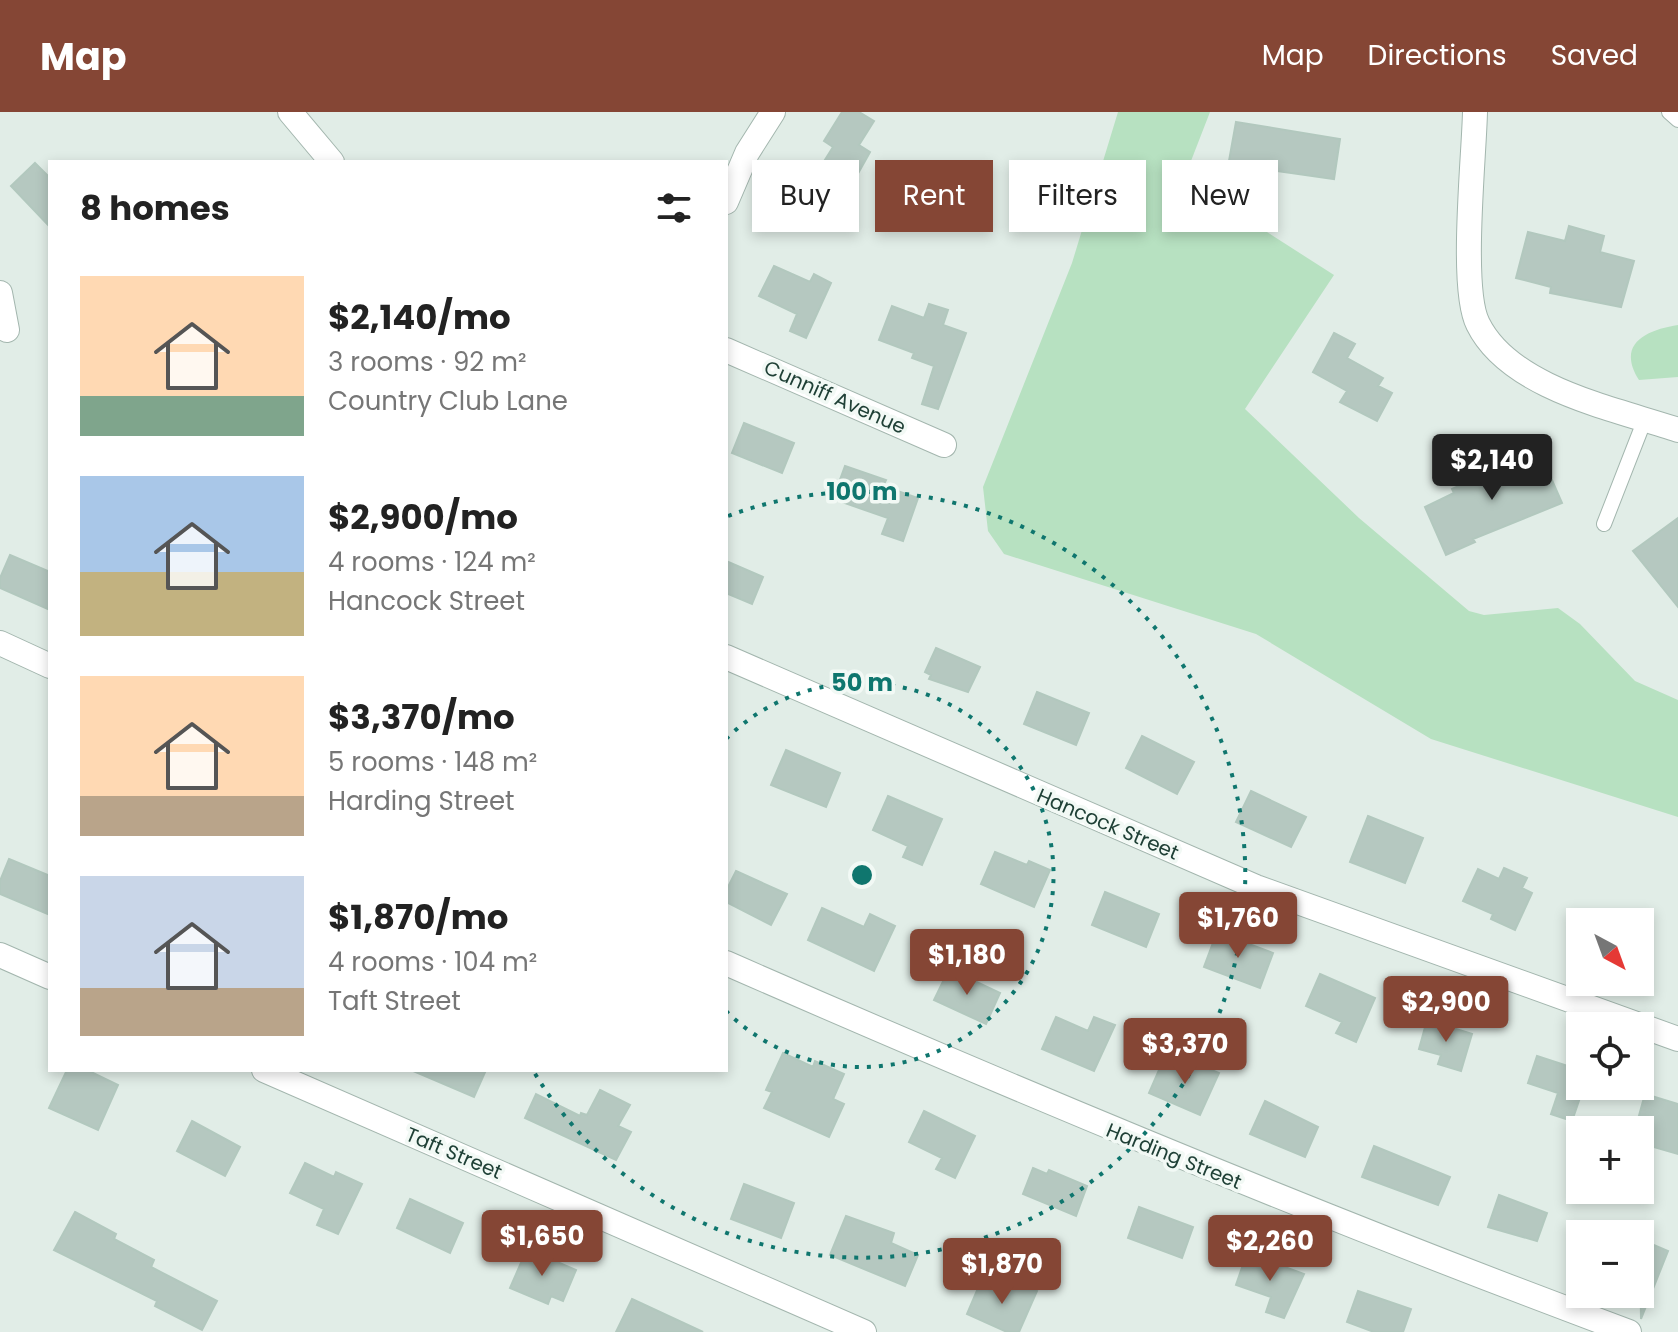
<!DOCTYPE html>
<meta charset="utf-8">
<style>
:root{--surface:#fff;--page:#f2f2f2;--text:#222;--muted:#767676;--accent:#854635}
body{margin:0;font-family:Poppins,sans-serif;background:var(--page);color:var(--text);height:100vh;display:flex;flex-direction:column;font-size:30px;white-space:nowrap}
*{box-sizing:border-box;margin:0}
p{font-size:26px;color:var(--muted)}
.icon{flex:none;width:44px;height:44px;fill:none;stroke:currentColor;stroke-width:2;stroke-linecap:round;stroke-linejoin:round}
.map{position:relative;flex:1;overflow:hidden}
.side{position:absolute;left:48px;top:48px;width:680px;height:912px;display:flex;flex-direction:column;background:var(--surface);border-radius:0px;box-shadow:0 4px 12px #0003}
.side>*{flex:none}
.guide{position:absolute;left:752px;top:48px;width:760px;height:72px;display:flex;gap:16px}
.needle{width:52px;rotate:139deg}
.buttons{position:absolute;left:1566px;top:796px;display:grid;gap:16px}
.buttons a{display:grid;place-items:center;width:88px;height:88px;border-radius:0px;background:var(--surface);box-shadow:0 4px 12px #0003;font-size:40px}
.price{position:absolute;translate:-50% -68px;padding:0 18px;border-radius:8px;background:var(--accent);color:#fff;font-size:26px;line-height:52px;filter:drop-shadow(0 2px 4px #0008)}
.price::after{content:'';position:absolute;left:50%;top:48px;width:24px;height:18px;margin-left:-12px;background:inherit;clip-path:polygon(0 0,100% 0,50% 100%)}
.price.on{background:#222;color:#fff}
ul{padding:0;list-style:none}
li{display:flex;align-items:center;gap:24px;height:200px;padding:0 32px}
li span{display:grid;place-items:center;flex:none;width:224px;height:160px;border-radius:0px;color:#555}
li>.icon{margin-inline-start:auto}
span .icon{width:96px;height:96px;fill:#fffc;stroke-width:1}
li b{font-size:34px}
h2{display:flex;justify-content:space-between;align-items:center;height:96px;padding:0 32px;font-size:34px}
.pill{padding:0 28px;border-radius:0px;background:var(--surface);box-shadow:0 4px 12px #0003;font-size:28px;line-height:72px}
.pill.on{background:var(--accent);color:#fff}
header{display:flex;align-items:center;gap:48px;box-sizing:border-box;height:112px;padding:0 40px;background:var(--accent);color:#fff}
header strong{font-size:38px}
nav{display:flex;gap:44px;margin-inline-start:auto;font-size:28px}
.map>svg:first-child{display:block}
.green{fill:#b7e1c1}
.building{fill:#b5c8c0;stroke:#b2c8be;stroke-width:2}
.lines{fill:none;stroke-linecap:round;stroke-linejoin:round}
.service-casing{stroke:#a3b6ae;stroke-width:16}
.minor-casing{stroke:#a3b6ae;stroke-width:26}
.service{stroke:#fff;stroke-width:14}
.minor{stroke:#fff;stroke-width:24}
.ring{fill:none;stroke:#0f766e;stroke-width:4;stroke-dasharray:4 8}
.labels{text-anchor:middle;stroke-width:7;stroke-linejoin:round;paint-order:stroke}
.street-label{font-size:20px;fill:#1f4036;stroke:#f2f9f5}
.centre{fill:#0f766e;stroke:#f2f9f5;stroke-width:4}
.ring-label{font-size:24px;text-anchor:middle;font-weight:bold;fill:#0f766e;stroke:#f2f9f5;stroke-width:7;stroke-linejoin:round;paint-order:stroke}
</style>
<header>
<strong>Map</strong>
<nav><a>Map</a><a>Directions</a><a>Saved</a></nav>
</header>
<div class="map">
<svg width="1678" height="1220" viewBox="0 0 1678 1220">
<rect width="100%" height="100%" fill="#e1ede7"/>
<path class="green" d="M 1118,0 L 1210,0 L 1184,67 L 1334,163 L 1245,297 L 1359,406 L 1469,499 L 1484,503 L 1558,496 L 1580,512 L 1635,569 L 1678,588 L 1678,705 L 1431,627 L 1256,522 L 1004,442 L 988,419 L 983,375 L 1072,151 Z
M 1678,213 L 1678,265 L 1639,268 C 1616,232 1646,218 1678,213 Z"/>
<path class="building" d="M 842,0 L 859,0 L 874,9 L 859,33 L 870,40 L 856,65 L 850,61 L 837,82 L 813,67 L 833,35 L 824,29 Z
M 1236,10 L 1340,27 L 1334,67 L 1248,55 L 1248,52 L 1229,49 Z
M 35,51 L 50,66 L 50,115 L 11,74 Z
M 1569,114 L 1604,124 L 1600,140 L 1634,149 L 1621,195 L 1550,181 L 1551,175 L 1516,166 L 1528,120 L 1565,129 Z
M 774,154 L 810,170 L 814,162 L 831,171 L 806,226 L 790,219 L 797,202 L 759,184 Z
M 929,192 L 948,198 L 943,213 L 966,221 L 938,297 L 922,292 L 934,254 L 912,246 L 914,241 L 879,228 L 892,194 L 924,206 Z
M 1334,221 L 1355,232 L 1347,246 L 1383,266 L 1378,274 L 1392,281 L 1377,309 L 1340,290 L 1347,279 L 1313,260 Z
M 744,311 L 794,331 L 782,361 L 732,341 Z
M 1541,343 L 1562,391 L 1473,427 L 1475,430 L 1446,443 L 1425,395 L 1454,381 L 1452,377 L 1461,373 L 1459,369 L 1500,351 L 1502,356 L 1512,351 L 1514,355 Z
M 845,354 L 886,368 L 883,374 L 918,386 L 903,429 L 882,422 L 888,406 L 833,387 Z
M 1678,406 L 1678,495 L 1633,439 Z
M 10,443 L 50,460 L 50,498 L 0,476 L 0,466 Z
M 726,449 L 763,465 L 752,492 L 726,481 Z
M 936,536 L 980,555 L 968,580 L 929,567 L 931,563 L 925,560 Z
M 1037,580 L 1089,601 L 1076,633 L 1024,612 Z
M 1142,624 L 1194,650 L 1177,682 L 1126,656 Z
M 786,638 L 840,661 L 826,695 L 771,673 Z
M 1251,679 L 1306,705 L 1291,735 L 1236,710 Z
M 888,684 L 942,707 L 922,753 L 903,745 L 908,734 L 873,718 Z
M 1368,704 L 1423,726 L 1405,771 L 1350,750 Z
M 995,740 L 1027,753 L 1029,749 L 1050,758 L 1034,795 L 981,772 Z
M 9,747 L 50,764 L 50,803 L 0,782 L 0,769 Z
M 1504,756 L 1527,766 L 1522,776 L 1532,781 L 1515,818 L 1491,807 L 1493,802 L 1463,789 L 1478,757 L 1499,767 Z
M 736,759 L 787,782 L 771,813 L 726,790 L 726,779 Z
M 1105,780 L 1159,802 L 1146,835 L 1092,813 Z
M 822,796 L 864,815 L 870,802 L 895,814 L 874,859 L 808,828 Z
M 1217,820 L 1273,841 L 1260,876 L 1204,855 Z
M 949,857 L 1000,881 L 986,912 L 934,888 Z
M 1320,862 L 1375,886 L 1356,930 L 1336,921 L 1342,910 L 1306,894 Z
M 1056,905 L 1088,919 L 1094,905 L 1115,913 L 1094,959 L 1042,937 Z
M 1427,908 L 1472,922 L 1461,959 L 1438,952 L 1441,943 L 1419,937 Z
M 783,941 L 813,955 L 815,949 L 844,962 L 833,987 L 844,992 L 829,1025 L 764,996 L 772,980 L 766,978 Z
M 1537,944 L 1580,958 L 1580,974 L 1584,974 L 1572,1009 L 1551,1002 L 1558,981 L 1528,971 Z
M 1192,950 L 1219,961 L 1200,1003 L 1149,981 L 1162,951 L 1187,962 Z
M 67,958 L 87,958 L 118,973 L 98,1018 L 49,996 Z
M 411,958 L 486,958 L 474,985 Z
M 600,978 L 630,993 L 618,1014 L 631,1020 L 616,1048 L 525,1006 L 536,982 L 580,1004 L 581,1001 L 587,1003 Z
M 1645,982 L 1678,992 L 1678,1042 L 1640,1031 L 1640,1018 L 1635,1018 Z
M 1265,989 L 1318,1015 L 1305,1045 L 1250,1022 Z
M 924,999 L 975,1024 L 955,1066 L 936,1057 L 942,1046 L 909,1030 Z
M 192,1009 L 240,1035 L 225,1064 L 177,1039 Z
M 1374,1034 L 1450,1065 L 1438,1093 L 1362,1065 Z
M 305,1051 L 334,1065 L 336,1060 L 362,1072 L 338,1122 L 317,1113 L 324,1097 L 290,1081 Z
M 1033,1056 L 1047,1062 L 1049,1058 L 1087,1074 L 1076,1104 L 1023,1082 Z
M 744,1072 L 794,1091 L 781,1126 L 731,1107 Z
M 1499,1083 L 1547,1101 L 1537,1129 L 1488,1115 Z
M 410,1087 L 463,1111 L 450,1141 L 397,1116 Z
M 1139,1095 L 1193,1115 L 1182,1146 L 1128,1126 Z
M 75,1100 L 116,1122 L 114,1127 L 154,1148 L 151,1155 L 217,1189 L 202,1218 L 155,1194 L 157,1189 L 54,1138 Z
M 846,1104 L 894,1121 L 891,1131 L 918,1143 L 905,1174 L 830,1143 Z
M 1649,1131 L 1668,1139 L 1641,1207 L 1640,1136 L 1646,1139 Z
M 527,1137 L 576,1158 L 563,1189 L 551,1184 L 548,1192 L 510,1176 Z
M 1247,1141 L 1304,1162 L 1284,1206 L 1266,1200 L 1271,1185 L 1236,1173 Z
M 981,1169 L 994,1175 L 996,1170 L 1013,1178 L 1017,1170 L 1037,1179 L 1019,1220 L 1007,1220 L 967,1202 Z
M 1358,1179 L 1411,1197 L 1403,1220 L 1374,1220 L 1347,1210 Z
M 632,1187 L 703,1220 L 616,1220 Z"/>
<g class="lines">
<defs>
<path id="service" d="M 1669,0 L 1678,8
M 1604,412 L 1645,307"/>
<path id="minor" d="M 290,0 L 332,50
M 1475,0 C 1474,46 1460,177 1478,212 C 1510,277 1616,297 1678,318
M 726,90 L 747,41 L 773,0
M 0,181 L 7,218
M 726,238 L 944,333
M 0,531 L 50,554
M 726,545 L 1256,775 L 1678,927
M 0,843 L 50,865
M 726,851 C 1025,982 1322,1106 1629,1220
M 264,958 L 864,1220"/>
</defs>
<use href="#service" class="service-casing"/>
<use href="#minor" class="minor-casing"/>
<use href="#service" class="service"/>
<use href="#minor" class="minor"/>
</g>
<g class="ring">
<path d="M726 627A192 192 0 1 1 726 899"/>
<path d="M728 404A383 383 0 1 1 534 960"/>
</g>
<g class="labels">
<g class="street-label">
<text transform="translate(835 285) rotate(24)" y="7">Cunniff Avenue</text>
<text transform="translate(1108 712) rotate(23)" y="7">Hancock Street</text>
<text transform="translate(454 1041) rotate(23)" y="7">Taft Street</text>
<text transform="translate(1174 1044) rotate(22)" y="7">Harding Street</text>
</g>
</g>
<circle cx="862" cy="763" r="12" class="centre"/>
<g class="ring-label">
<text x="862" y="388">100 m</text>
<text x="862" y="579">50 m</text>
</g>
</svg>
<div class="buttons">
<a><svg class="needle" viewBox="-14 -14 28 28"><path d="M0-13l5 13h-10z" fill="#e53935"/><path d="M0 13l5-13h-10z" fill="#767676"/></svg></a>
<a><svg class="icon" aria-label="locate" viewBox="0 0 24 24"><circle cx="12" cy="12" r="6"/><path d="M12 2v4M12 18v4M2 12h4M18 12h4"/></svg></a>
<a>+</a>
<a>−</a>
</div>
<b class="price on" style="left:1492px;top:390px">$2,140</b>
<b class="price" style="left:1238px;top:848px">$1,760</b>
<b class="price" style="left:967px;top:885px">$1,180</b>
<b class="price" style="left:1446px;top:932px">$2,900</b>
<b class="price" style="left:1185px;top:974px">$3,370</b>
<b class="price" style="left:542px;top:1166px">$1,650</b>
<b class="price" style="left:1270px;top:1171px">$2,260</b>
<b class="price" style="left:1002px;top:1194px">$1,870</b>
<div class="guide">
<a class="pill">Buy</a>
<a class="pill on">Rent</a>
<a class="pill">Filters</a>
<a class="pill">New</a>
</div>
<section class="side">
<h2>8 homes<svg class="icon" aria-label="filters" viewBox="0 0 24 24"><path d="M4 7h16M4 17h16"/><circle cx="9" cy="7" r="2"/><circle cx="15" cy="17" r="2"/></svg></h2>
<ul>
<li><span style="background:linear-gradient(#ffd9b3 75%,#7fa58c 0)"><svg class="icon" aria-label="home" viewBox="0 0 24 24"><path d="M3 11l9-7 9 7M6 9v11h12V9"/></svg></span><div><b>$2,140/mo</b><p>3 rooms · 92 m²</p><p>Country Club Lane</p></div></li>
<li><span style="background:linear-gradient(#a9c7e8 60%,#c2b280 0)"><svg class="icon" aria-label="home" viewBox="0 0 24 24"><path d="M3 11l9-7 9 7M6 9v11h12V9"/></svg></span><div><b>$2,900/mo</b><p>4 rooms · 124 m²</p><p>Hancock Street</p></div></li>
<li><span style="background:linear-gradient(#ffd9b3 75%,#b9a48a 0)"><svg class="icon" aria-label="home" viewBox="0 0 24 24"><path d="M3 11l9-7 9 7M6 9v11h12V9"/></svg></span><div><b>$3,370/mo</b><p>5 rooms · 148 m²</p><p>Harding Street</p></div></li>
<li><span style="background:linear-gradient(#c9d6e8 70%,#b9a48a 0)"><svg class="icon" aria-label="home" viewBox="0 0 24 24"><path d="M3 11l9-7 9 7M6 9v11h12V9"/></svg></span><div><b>$1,870/mo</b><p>4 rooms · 104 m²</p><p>Taft Street</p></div></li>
</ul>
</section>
</div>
